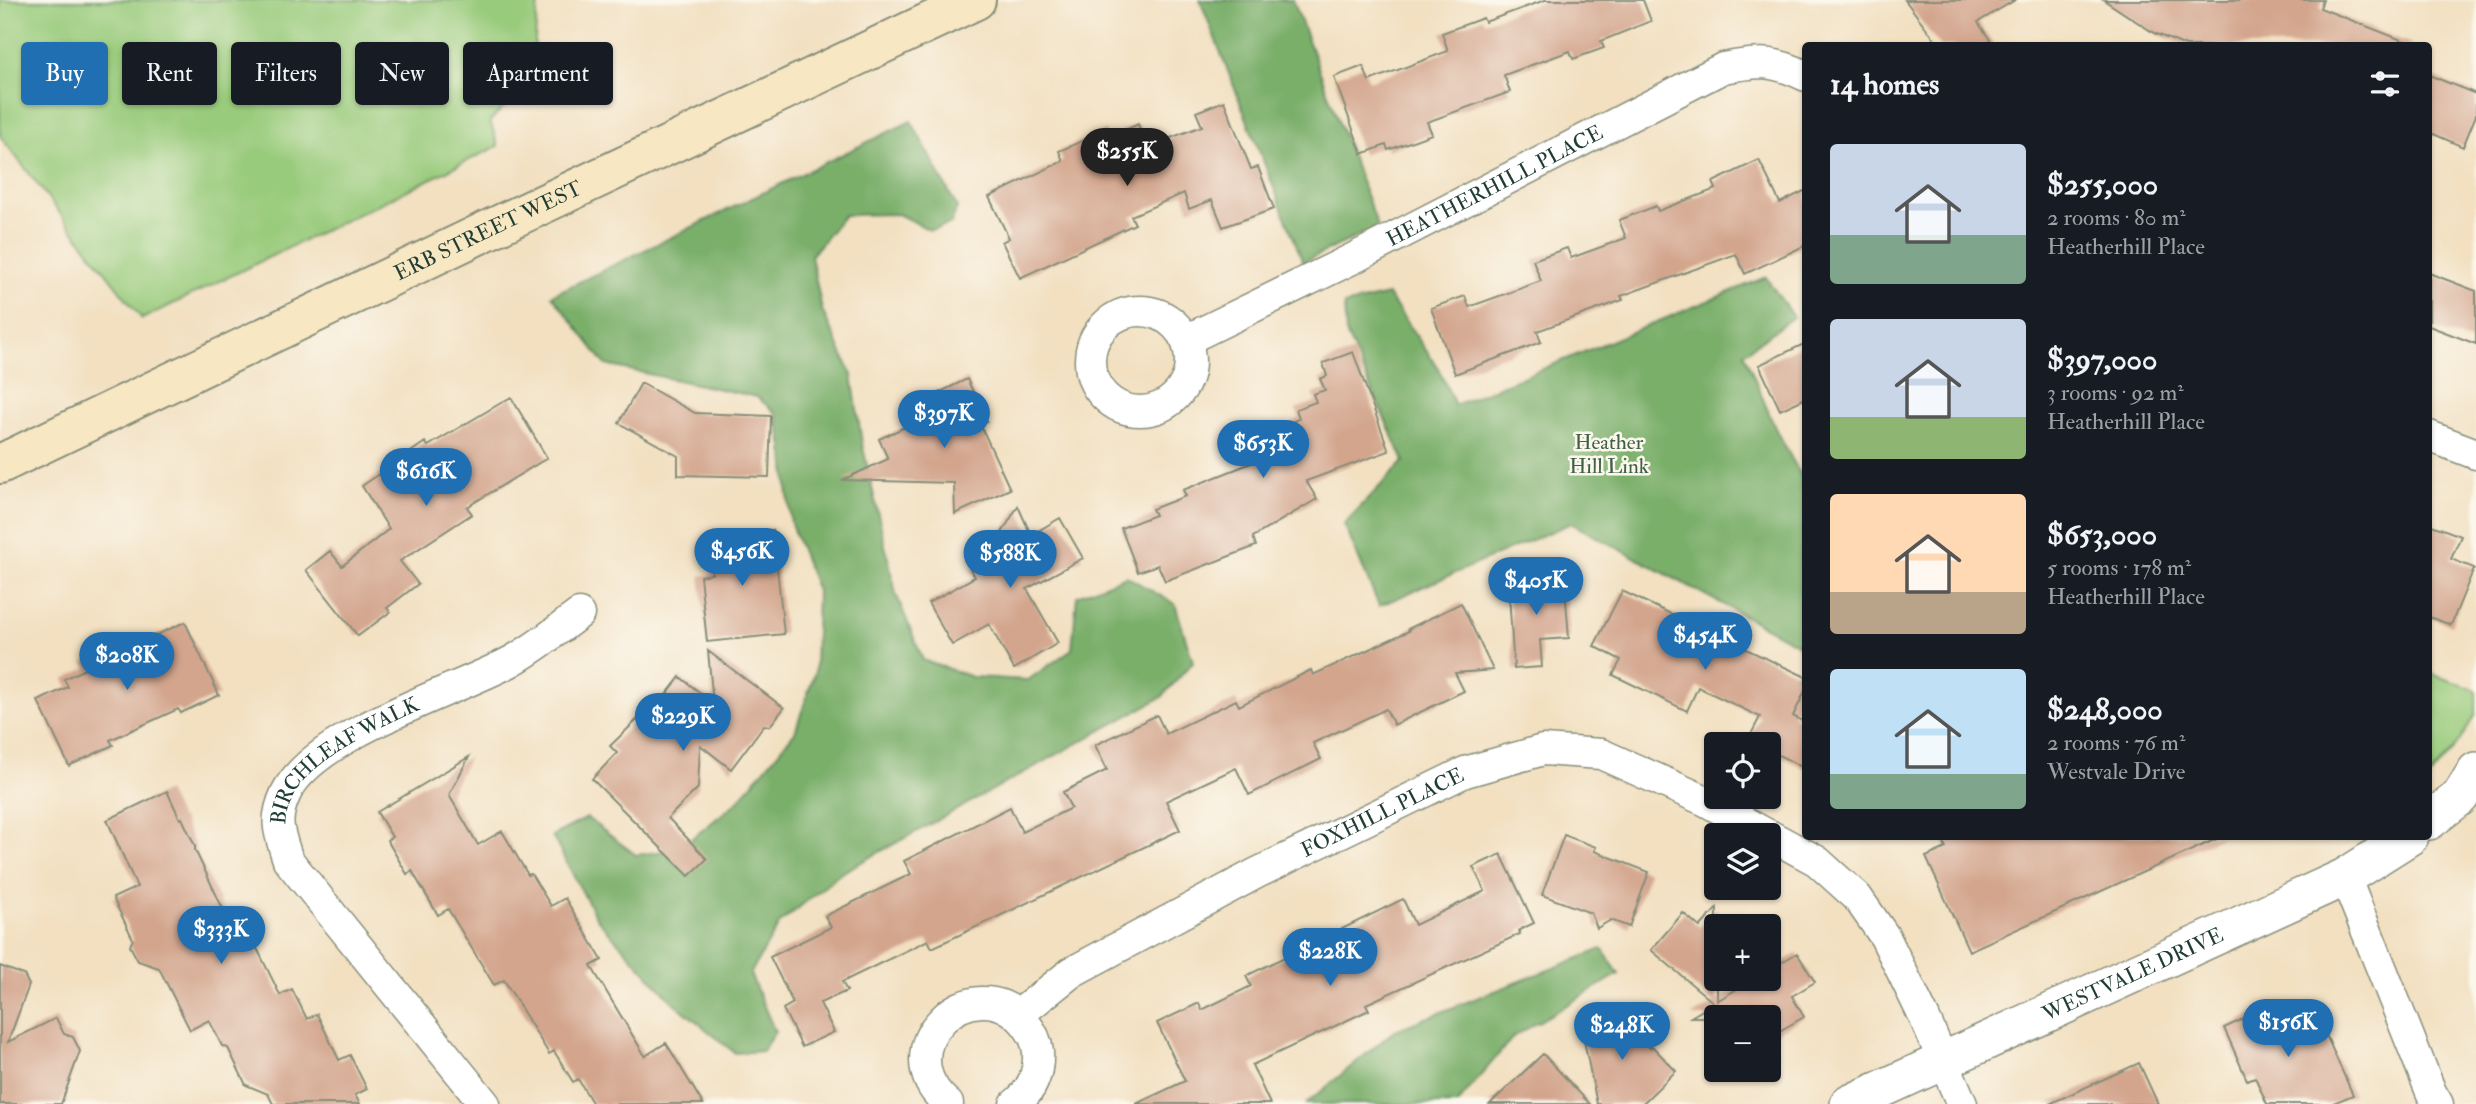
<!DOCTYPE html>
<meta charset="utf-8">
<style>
:root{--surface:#171b24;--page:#20242c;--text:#f1f3f6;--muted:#9ea1a6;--accent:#1f6fb2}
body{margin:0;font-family:"IM FELL Double Pica",serif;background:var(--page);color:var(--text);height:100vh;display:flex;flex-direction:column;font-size:26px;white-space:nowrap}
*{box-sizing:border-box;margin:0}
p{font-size:23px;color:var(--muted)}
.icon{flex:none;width:38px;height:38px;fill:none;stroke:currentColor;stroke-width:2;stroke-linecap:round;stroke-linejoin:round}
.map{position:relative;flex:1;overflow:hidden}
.details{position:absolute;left:1802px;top:42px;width:630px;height:798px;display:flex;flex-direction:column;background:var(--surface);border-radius:7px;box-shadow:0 2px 5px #0004}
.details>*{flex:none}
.top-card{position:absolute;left:21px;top:42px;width:665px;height:63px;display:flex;gap:14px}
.tools{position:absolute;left:1704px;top:732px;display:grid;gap:14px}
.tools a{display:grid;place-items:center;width:77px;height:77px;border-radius:7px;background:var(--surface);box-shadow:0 2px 5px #0004;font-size:35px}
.price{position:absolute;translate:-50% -60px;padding:0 16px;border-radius:24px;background:var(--accent);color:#fff;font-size:23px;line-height:46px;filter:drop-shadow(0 2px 4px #0008)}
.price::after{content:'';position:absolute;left:50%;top:42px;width:21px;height:16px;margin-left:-10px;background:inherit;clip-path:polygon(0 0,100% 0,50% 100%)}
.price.active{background:#222;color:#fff}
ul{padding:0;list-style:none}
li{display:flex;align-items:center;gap:21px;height:175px;padding:0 28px}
li span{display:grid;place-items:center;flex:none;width:196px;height:140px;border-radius:7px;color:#555}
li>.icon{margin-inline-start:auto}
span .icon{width:84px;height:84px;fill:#fffc;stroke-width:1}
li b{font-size:30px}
h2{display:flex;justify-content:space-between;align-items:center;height:84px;padding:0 28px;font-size:30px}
.tag{padding:0 24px;border-radius:7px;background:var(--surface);box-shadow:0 2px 5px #0004;font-size:24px;line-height:63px}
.tag.active{background:var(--accent);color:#fff}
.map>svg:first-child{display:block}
.green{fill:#99cb7b;stroke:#5c8458;stroke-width:2}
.forest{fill:#7aaf6b;stroke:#4c7650;stroke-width:2}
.building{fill:#d3a58d}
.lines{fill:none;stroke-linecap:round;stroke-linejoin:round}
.minor-casing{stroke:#888e7a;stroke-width:33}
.tertiary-casing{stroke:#888e7a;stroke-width:40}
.secondary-casing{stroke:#888e7a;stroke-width:42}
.minor{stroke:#fff;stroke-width:30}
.tertiary{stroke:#fff;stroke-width:37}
.secondary{stroke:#f8e7c3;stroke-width:38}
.labels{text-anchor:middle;stroke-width:5;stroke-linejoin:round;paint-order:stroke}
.street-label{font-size:21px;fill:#1f3d34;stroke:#fbf7ec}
.park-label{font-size:21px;fill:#3e6046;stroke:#fbf7ec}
</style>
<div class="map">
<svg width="2476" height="1104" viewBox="0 0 2476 1104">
<rect width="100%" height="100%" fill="#fbf7ec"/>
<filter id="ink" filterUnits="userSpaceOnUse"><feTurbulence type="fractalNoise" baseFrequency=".0143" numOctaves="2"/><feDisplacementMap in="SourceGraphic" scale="14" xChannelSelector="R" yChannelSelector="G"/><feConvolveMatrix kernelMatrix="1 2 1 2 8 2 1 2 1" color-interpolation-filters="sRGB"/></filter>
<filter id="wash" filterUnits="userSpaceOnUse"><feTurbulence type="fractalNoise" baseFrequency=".00686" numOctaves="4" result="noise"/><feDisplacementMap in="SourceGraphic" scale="28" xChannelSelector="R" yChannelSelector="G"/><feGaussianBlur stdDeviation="1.57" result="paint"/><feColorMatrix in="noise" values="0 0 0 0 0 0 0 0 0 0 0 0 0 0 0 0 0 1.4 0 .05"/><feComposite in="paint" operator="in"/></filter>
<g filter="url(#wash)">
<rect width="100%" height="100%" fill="#f2e0c1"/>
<path class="green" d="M 0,0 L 538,0 L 538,1 L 532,79 L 490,121 L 498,146 L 142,319 L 0,136 Z
M 2429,673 L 2476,690 L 2476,714 L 2459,742 L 2429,778 Z"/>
<path class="forest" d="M 1200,0 L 1293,0 L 1378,227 L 1303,262 Z
M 911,121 L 957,207 L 951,224 L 930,230 L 898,214 L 844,215 L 811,256 L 822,310 L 852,375 L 862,443 L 896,594 L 923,660 L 972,677 L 1028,680 L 1072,649 L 1077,596 L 1126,576 L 1175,604 L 1193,662 L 1162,697 L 841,873 L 780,923 L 750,974 L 775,1032 L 762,1051 L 735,1053 L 673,1002 L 597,919 L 552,836 L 587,818 L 636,855 L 679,849 L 737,802 L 795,732 L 815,672 L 817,591 L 791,524 L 783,446 L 776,413 L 757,397 L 606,365 L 552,295 Z
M 1766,277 L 1793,317 L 1744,353 L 1775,428 L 1806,485 L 1806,649 L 1571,523 L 1379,606 L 1344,524 L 1404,461 L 1346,333 L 1344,305 L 1388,295 L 1438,368 L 1455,405 Z
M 1602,949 L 1619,974 L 1513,1037 L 1457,1104 L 1306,1104 L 1395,1030 Z"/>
<g id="blocks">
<path class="building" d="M 1545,0 L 1643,0 L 1651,21 L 1601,41 L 1604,48 L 1573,59 L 1570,51 L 1504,75 L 1510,92 L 1427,122 L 1432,134 L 1388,150 L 1386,145 L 1362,154 L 1334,77 L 1363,66 L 1369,81 L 1448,51 L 1442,33 L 1483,18 L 1485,22 Z
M 1905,0 L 2015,0 L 1978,22 L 1994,46 L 1940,46 Z
M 2104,0 L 2323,0 L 2320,8 L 2412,44 L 2411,46 L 2186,46 L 2154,33 Z
M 2429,75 L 2476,94 L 2476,115 L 2463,147 L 2429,132 Z
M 1224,101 L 1251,169 L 1258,167 L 1274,209 L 1223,227 L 1212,200 L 1189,209 L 1184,193 L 1131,216 L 1135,224 L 1020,278 L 1002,242 L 1009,238 L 989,197 L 1063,161 L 1059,151 L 1105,131 L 1108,138 L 1138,124 L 1147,147 L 1202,126 L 1196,112 Z
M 1759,160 L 1780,203 L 1806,190 L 1806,245 L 1745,274 L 1736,254 L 1621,296 L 1623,300 L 1537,331 L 1541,342 L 1455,374 L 1431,308 L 1465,296 L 1469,307 L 1541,281 L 1533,260 L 1567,248 L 1571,258 L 1626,238 L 1619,220 L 1656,206 L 1658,211 L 1716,189 L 1713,182 Z
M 2429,273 L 2476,291 L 2476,344 L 2429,326 Z
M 1806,343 L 1806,398 L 1780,410 L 1759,365 Z
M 1353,352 L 1389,451 L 1306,481 L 1317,499 L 1253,537 L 1256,546 L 1165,581 L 1158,565 L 1138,572 L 1121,528 L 1155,515 L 1152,509 L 1186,496 L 1183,490 L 1254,462 L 1246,451 L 1299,418 L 1296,409 L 1316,402 L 1313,394 L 1325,390 L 1320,379 L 1327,376 L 1323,363 Z
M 967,379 L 987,421 L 980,424 L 1010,489 L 955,514 L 954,483 L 842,480 L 888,459 L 879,439 L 922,419 L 915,404 Z
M 641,383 L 695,413 L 771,416 L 769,477 L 678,475 L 678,456 L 619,423 Z
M 511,397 L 547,458 L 467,507 L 472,514 L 400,561 L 418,584 L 387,608 L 390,612 L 358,636 L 306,570 L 330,551 L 342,566 L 389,529 L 362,486 L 425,442 L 428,446 Z
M 1018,506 L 1031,535 L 1060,518 L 1083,558 L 1027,589 L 1058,643 L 1014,669 L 989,624 L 952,645 L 928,603 L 975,577 L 970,569 L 985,561 Z
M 2429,524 L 2461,536 L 2451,559 L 2474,568 L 2451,625 L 2429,617 Z
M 773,530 L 784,634 L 707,642 L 700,576 L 712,574 L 708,536 Z
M 1564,576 L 1569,638 L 1540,640 L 1542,667 L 1514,669 L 1508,580 Z
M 1622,591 L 1806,677 L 1806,689 L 1793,716 L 1806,723 L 1806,769 L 1769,750 L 1769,744 L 1755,744 L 1748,740 L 1760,717 L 1698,687 L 1687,711 L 1613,675 L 1621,660 L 1594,646 Z
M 1461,603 L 1493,670 L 1455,673 L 1464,691 L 1394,725 L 1386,709 L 1313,743 L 1321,759 L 1249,795 L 1236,768 L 1166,801 L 1180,830 L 932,948 L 928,940 L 842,982 L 847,991 L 820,1003 L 834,1032 L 802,1047 L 783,1009 L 793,1003 L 770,957 L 831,927 L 825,916 L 911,874 L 904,861 L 1010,807 L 1022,832 L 1071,808 L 1063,792 L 1107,770 L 1095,745 L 1157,715 L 1166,734 L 1236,700 L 1239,706 L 1311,670 L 1313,675 L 1409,631 L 1408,629 Z
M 185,622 L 219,695 L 181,713 L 178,709 L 110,740 L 113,745 L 69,766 L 38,701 L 68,687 L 64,679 L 87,668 L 84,662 L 124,643 L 126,649 Z
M 708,651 L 784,708 L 770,726 L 764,725 L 731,769 L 700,745 L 698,788 L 668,818 L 707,859 L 689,876 L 592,779 L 617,753 L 610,746 L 640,717 L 645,722 L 680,677 L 713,703 Z
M 469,757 L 449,795 L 478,845 L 502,831 L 528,875 L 531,874 L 551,906 L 565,898 L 602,960 L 591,966 L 645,1056 L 666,1043 L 703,1104 L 593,1104 L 578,1079 L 573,1082 L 554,1051 L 549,1054 L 504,980 L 494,985 L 448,909 L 438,915 L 412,871 L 407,874 L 387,840 L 392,837 L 377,812 Z
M 167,791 L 180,819 L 182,818 L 195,846 L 195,850 L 233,930 L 245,924 L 280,995 L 292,989 L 307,1019 L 317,1014 L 339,1060 L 350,1055 L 367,1089 L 355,1095 L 360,1104 L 273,1104 L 268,1094 L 246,1085 L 228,1048 L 222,1046 L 209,1020 L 190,1030 L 159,968 L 138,961 L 130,946 L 133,939 L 113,898 L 137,887 L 107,820 Z
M 1564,835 L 1596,847 L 1594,851 L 1649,872 L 1629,927 L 1611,920 L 1597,928 L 1591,913 L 1542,895 Z
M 1941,836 L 2223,836 L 1969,951 L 1926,857 L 1946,848 Z
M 1501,854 L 1534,923 L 1519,930 L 1520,934 L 1366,1004 L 1369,1010 L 1252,1065 L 1270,1104 L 1136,1104 L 1185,1081 L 1157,1023 L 1199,1003 L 1202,1010 L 1251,986 L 1246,976 L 1403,899 L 1415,925 L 1485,891 L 1473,867 Z
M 1717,908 L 1717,1001 L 1755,978 L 1769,978 L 1769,960 L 1774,967 L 1797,953 L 1815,982 L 1792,996 L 1804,1017 L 1769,1037 L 1769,1017 L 1691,1017 L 1714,1003 L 1651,950 L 1683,913 L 1700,927 Z
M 0,966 L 24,975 L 29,985 L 8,1042 L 56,1018 L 64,1034 L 73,1037 L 80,1051 L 61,1104 L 0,1104 Z
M 2280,1002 L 2292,1029 L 2318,1017 L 2353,1095 L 2331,1104 L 2267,1104 L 2255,1077 L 2247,1080 L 2224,1028 Z
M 1613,1009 L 1650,1048 L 1652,1046 L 1676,1071 L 1642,1104 L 1597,1104 L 1582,1031 L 1593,1017 L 1601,1020 Z
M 1543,1054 L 1590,1104 L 1490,1104 Z
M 2139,1063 L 2158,1104 L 2049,1104 Z"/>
</g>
</g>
<g filter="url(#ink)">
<use href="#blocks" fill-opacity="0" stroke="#888e7a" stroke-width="2"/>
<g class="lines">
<defs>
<g id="minor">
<circle cx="1140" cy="361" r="50"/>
<path id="s1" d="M 1186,340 L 1356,257 L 1723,68 C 1760,61 1772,60 1806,76"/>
<path d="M 2429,436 L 2476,454"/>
<path d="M 1769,835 L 1817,861 L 1857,897 L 1885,937 L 1925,1019 L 1962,1104"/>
<path d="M 2345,877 L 2431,1092 L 2438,1104"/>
<path id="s2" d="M 1018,1015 L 1072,972 L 1257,873 L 1465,772 L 1543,750 L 1601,754 L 1706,801 L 1768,835"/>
<path id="s3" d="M 485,1104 L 288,860 C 279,832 273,821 286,793 C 314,735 450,693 508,663 C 533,650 556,631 579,614"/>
<path d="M 948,1104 C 882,1048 974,963 1024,1022 C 1031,1030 1037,1041 1038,1052 C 1039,1073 1032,1091 1015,1104"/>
</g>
<g id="tertiary">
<path d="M 2429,821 L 2460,797 L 2476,771"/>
<path id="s4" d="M 1849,1104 L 2345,877 L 2410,836"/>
</g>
<g id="secondary">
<path id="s5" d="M 0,464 L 486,231 L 976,0"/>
</g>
</defs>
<use href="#minor" class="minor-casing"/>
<use href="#tertiary" class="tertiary-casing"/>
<use href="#secondary" class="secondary-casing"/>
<use href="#minor" class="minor"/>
<use href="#tertiary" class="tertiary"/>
<use href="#secondary" class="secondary"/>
</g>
</g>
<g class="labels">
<g class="street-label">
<text dy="7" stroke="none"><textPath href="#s1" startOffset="345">HEATHERHILL PLACE</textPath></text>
<text dy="7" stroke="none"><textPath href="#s5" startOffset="541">ERB STREET WEST</textPath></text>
<text dy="7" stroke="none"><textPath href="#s3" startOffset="448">BIRCHLEAF WALK</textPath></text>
<text dy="7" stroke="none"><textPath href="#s2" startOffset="418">FOXHILL PLACE</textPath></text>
<text dy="7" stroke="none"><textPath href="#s4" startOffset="312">WESTVALE DRIVE</textPath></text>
</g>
<g class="park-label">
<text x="1609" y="449">Heather<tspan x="1609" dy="24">Hill Link</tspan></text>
</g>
</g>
</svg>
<div class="tools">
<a><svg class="icon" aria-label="locate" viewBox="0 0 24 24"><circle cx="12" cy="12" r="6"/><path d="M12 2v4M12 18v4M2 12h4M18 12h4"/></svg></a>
<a><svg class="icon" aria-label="layers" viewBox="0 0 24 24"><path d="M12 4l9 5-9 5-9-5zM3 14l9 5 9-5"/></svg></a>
<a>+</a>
<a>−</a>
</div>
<b class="price active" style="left:1127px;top:188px">$255K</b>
<b class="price" style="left:944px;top:450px">$397K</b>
<b class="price" style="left:1263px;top:480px">$653K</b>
<b class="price" style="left:426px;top:508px">$616K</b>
<b class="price" style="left:742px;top:588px">$456K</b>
<b class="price" style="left:1010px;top:590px">$588K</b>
<b class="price" style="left:1536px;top:617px">$405K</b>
<b class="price" style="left:1705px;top:672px">$454K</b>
<b class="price" style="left:127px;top:692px">$208K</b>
<b class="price" style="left:683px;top:753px">$229K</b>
<b class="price" style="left:221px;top:966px">$333K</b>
<b class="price" style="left:1330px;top:988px">$228K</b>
<b class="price" style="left:2288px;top:1059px">$156K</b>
<b class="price" style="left:1622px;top:1062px">$248K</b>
<div class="top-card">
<a class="tag active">Buy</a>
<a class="tag">Rent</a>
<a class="tag">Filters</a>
<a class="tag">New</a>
<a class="tag">Apartment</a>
</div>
<section class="details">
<h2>14 homes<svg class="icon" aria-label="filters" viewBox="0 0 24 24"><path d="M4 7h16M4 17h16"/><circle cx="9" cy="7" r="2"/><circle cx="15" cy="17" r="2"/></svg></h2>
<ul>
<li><span style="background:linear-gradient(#c9d6e8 65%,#7fa58c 0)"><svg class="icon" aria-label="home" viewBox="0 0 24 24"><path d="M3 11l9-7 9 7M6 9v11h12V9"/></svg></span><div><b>$255,000</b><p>2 rooms · 80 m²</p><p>Heatherhill Place</p></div></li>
<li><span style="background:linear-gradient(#c9d6e8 70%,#8fb573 0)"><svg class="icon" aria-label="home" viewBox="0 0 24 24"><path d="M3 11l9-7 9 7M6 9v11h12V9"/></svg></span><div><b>$397,000</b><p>3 rooms · 92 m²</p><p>Heatherhill Place</p></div></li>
<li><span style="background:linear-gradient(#ffd9b3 70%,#b9a48a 0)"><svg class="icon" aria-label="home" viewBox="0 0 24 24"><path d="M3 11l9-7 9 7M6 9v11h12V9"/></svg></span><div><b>$653,000</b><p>5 rooms · 178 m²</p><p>Heatherhill Place</p></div></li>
<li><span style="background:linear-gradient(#bfe0f5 75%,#7fa58c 0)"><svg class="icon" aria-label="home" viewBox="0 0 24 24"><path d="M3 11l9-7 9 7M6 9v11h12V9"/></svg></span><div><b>$248,000</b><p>2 rooms · 76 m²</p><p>Westvale Drive</p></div></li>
</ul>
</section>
</div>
